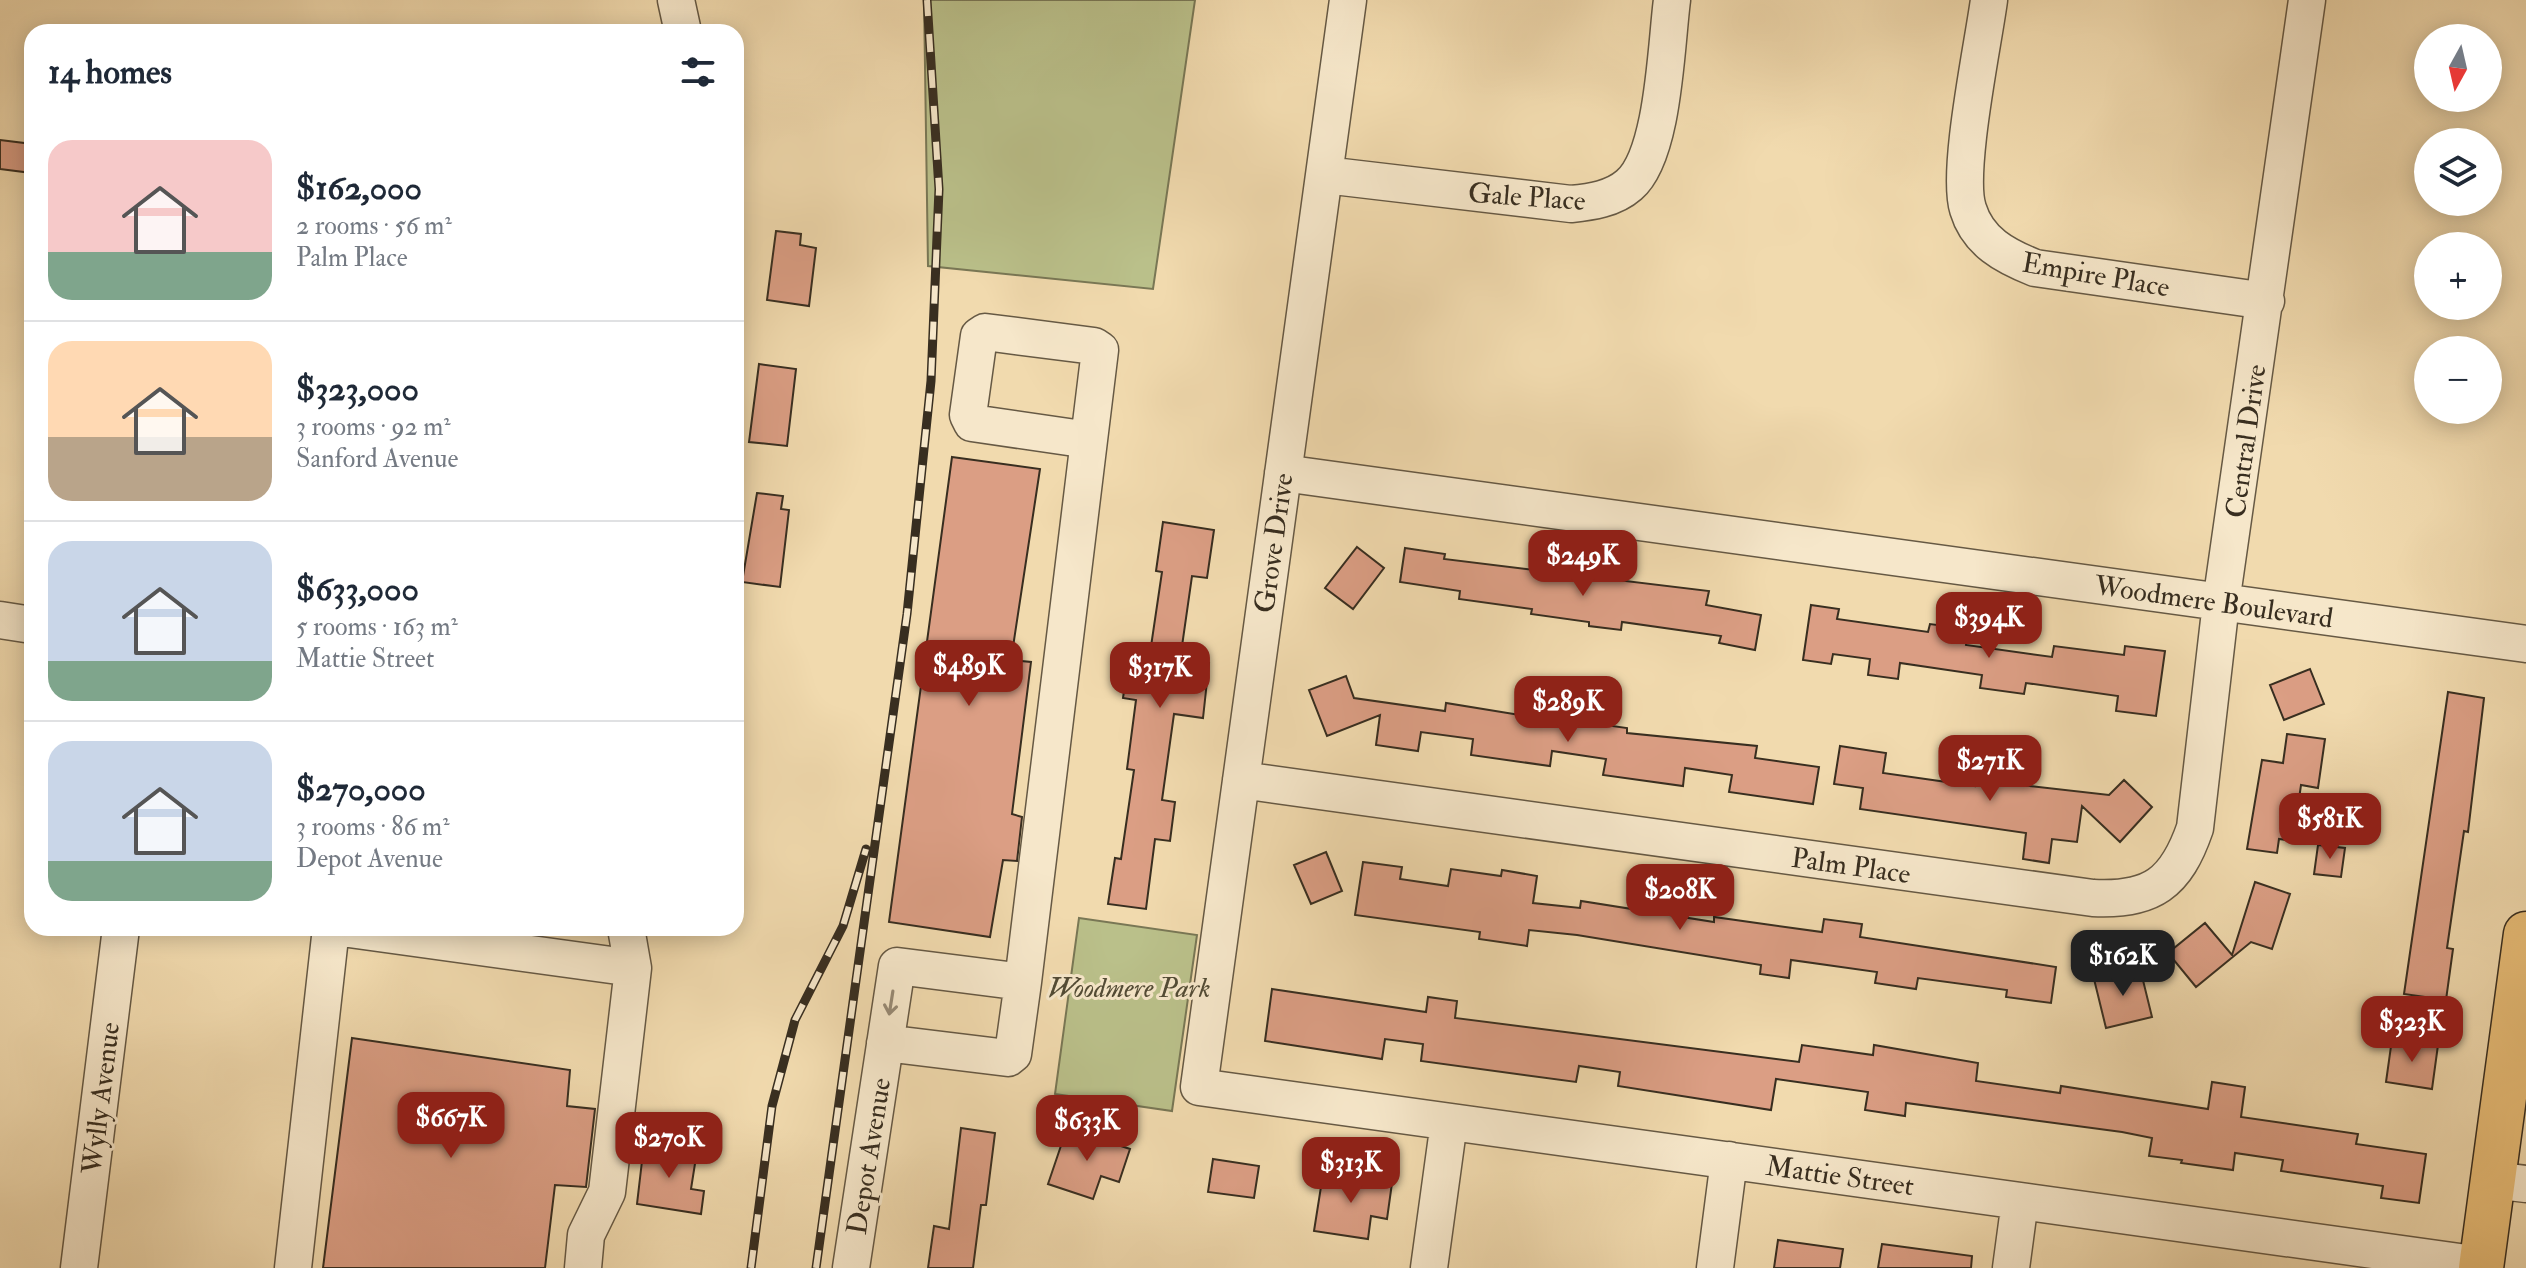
<!DOCTYPE html>
<meta charset="utf-8">
<style>
:root{--surface:#fff;--page:#f2f2f3;--text:#1f2937;--muted:#747a83;--line:#e0e1e3;--accent:#8f2418}
body{margin:0;font-family:"IM FELL Double Pica",serif;background:var(--page);color:var(--text);height:100vh;display:flex;flex-direction:column;font-size:30px;white-space:nowrap}
*{box-sizing:border-box;margin:0}
p{font-size:26px;color:var(--muted)}
.icon{flex:none;width:44px;height:44px;fill:none;stroke:currentColor;stroke-width:2;stroke-linecap:round;stroke-linejoin:round}
.map{position:relative;flex:1;overflow:hidden}
.panel{position:absolute;left:24px;top:24px;width:720px;height:912px;display:flex;flex-direction:column;background:var(--surface);border-radius:24px;box-shadow:0 4px 20px #0003}
.panel>*{flex:none}
.needle{width:52px;rotate:188deg}
.controls{position:absolute;left:2414px;top:24px;display:grid;gap:16px}
.controls a{display:grid;place-items:center;width:88px;height:88px;border-radius:50%;background:var(--surface);box-shadow:0 4px 20px #0003;font-size:40px}
.price{position:absolute;translate:-50% -68px;padding:0 18px;border-radius:16px;background:var(--accent);color:#fff;font-size:26px;line-height:52px;filter:drop-shadow(0 2px 4px #0008)}
.price::after{content:'';position:absolute;left:50%;top:48px;width:24px;height:18px;margin-left:-12px;background:inherit;clip-path:polygon(0 0,100% 0,50% 100%)}
.price.selected{background:#222;color:#fff}
ul{padding:0;list-style:none}
li{display:flex;align-items:center;gap:24px;height:200px;padding:0 24px}
li+li{border-top:2px solid var(--line)}
li span{display:grid;place-items:center;flex:none;width:224px;height:160px;border-radius:24px;color:#555}
li>.icon{margin-inline-start:auto}
span .icon{width:96px;height:96px;fill:#fffc;stroke-width:1}
li b{font-size:34px}
h2{display:flex;justify-content:space-between;align-items:center;height:96px;padding:0 24px;font-size:34px}
.map>svg:first-child{display:block}
.green{fill:#bac08a;stroke:#797755;stroke-width:2}
.building{fill:#db9e84;stroke:#382e20;stroke-width:2}
.lines{fill:none;stroke-linecap:round;stroke-linejoin:round}
.minor-casing{stroke:#665944;stroke-width:39}
.major-casing{stroke:#382e20;stroke-width:47}
.minor{stroke:#f6e7ca;stroke-width:36}
.major{stroke:#e8bd77;stroke-width:44}
.rail-casing{stroke:#382e20;stroke-width:9}
.rail{stroke:#f6e7ca;stroke-width:6;stroke-dasharray:18;stroke-linecap:butt}
.oneway{stroke:#978a75}
.labels{text-anchor:middle;stroke-width:6;stroke-linejoin:round;paint-order:stroke}
.street-label{font-size:28px;fill:#382e20;stroke:#f6e7ca}
.park-label{font-size:28px;font-style:italic;fill:#524b35;stroke:#f6e7ca}
</style>
<div class="map">
<svg width="2526" height="1268" viewBox="0 0 2526 1268">
<rect width="100%" height="100%" fill="#f1daae"/>
<filter id="stains"><feTurbulence type="fractalNoise" baseFrequency=".0025" numOctaves="4"/><feColorMatrix values="0 0 0 0 .2 0 0 0 0 .09 0 0 0 0 .02 0 0 0 .5 -.17"/></filter>
<radialGradient id="worn" r=".72"><stop offset=".6" stop-color="#630" stop-opacity="0"/><stop offset="1" stop-color="#630" stop-opacity=".3"/></radialGradient>
<path class="green" d="M 924,0 L 1195,0 L 1153,289 L 928,266 Z
M 1079,918 L 1197,935 L 1172,1111 L 1055,1094 Z"/>
<path class="building" d="M 0,140 L 32,144 L 32,173 L 0,169 Z
M 776,231 L 801,234 L 800,245 L 816,248 L 809,306 L 767,300 Z
M 759,364 L 796,369 L 787,446 L 749,442 Z
M 952,457 L 1040,469 L 1011,660 L 1031,662 L 1012,814 L 1022,817 L 1017,861 L 1003,860 L 990,937 L 889,922 Z
M 757,493 L 783,496 L 781,509 L 789,510 L 780,587 L 742,582 Z
M 1163,522 L 1214,530 L 1207,578 L 1192,576 L 1180,660 L 1209,663 L 1203,718 L 1174,714 L 1162,800 L 1175,802 L 1170,841 L 1155,839 L 1146,909 L 1108,904 L 1115,858 L 1121,859 L 1134,770 L 1127,769 L 1136,700 L 1123,698 L 1129,658 L 1149,660 L 1162,572 L 1156,571 Z
M 1357,547 L 1384,568 L 1353,609 L 1325,588 Z
M 1405,548 L 1445,554 L 1444,559 L 1709,591 L 1706,605 L 1761,615 L 1755,650 L 1719,643 L 1721,636 L 1622,622 L 1621,630 L 1589,626 L 1589,622 L 1531,614 L 1532,609 L 1459,599 L 1460,591 L 1400,582 Z
M 1811,605 L 1839,609 L 1837,619 L 1928,632 L 1930,624 L 1968,629 L 1966,645 L 2052,657 L 2054,646 L 2124,655 L 2125,646 L 2165,651 L 2156,716 L 2116,711 L 2118,696 L 2026,683 L 2024,694 L 1980,688 L 1982,675 L 1900,663 L 1898,679 L 1868,675 L 1870,659 L 1833,654 L 1831,664 L 1803,660 Z
M 2310,669 L 2324,704 L 2284,720 L 2270,685 Z
M 1346,676 L 1354,698 L 1445,711 L 1446,703 L 1576,724 L 1577,721 L 1627,728 L 1627,733 L 1757,746 L 1755,758 L 1819,767 L 1813,804 L 1729,792 L 1732,775 L 1685,768 L 1683,786 L 1603,775 L 1606,759 L 1552,751 L 1550,766 L 1471,755 L 1473,739 L 1421,732 L 1418,751 L 1376,745 L 1380,715 L 1327,736 L 1309,690 Z
M 2448,692 L 2484,698 L 2468,832 L 2464,831 L 2447,948 L 2453,949 L 2446,1000 L 2404,994 Z
M 2287,734 L 2325,739 L 2318,788 L 2301,785 L 2293,841 L 2279,839 L 2277,853 L 2247,849 L 2262,760 L 2283,763 Z
M 1840,746 L 1886,753 L 1883,773 L 1975,786 L 1976,780 L 2109,795 L 2124,780 L 2152,807 L 2120,842 L 2082,806 L 2077,842 L 2052,839 L 2049,863 L 2023,859 L 2026,833 L 1860,809 L 1863,788 L 1834,784 Z
M 2318,845 L 2345,848 L 2341,877 L 2314,874 Z
M 1326,852 L 1342,891 L 1311,904 L 1294,865 Z
M 1363,862 L 1402,867 L 1400,879 L 1448,886 L 1451,869 L 1501,876 L 1502,870 L 1537,876 L 1533,903 L 1580,908 L 1581,901 L 1714,922 L 1714,917 L 1822,932 L 1824,919 L 1862,924 L 1860,937 L 2056,967 L 2051,1003 L 2006,997 L 2007,990 L 1918,978 L 1916,989 L 1875,983 L 1877,972 L 1791,960 L 1789,978 L 1760,974 L 1761,965 L 1577,935 L 1529,930 L 1527,946 L 1479,939 L 1480,932 L 1355,915 Z
M 2255,882 L 2290,894 L 2272,949 L 2251,942 L 2196,987 L 2168,953 L 2205,923 L 2232,955 Z
M 2140,968 L 2152,1017 L 2106,1028 L 2094,979 Z
M 1272,989 L 1426,1012 L 1428,997 L 1457,1001 L 1455,1018 L 1799,1062 L 1802,1045 L 1873,1055 L 1874,1045 L 1978,1063 L 1976,1081 L 2060,1093 L 2061,1086 L 2208,1109 L 2212,1082 L 2245,1087 L 2241,1117 L 2358,1134 L 2356,1144 L 2426,1154 L 2419,1203 L 2381,1198 L 2383,1186 L 2281,1171 L 2283,1160 L 2235,1153 L 2233,1170 L 2181,1163 L 2182,1160 L 2149,1156 L 2152,1138 L 2122,1132 L 1906,1103 L 1905,1116 L 1865,1110 L 1868,1092 L 1776,1079 L 1771,1110 L 1618,1086 L 1620,1072 L 1579,1066 L 1576,1082 L 1421,1061 L 1423,1044 L 1385,1039 L 1382,1059 L 1265,1041 Z
M 352,1038 L 570,1070 L 567,1106 L 595,1109 L 586,1187 L 555,1185 L 545,1268 L 323,1268 Z
M 2392,1039 L 2438,1045 L 2432,1089 L 2386,1082 Z
M 961,1128 L 995,1133 L 986,1205 L 981,1205 L 973,1268 L 928,1268 L 934,1226 L 949,1229 Z
M 1067,1128 L 1130,1149 L 1119,1182 L 1101,1176 L 1093,1199 L 1048,1184 Z
M 644,1144 L 697,1151 L 691,1189 L 704,1191 L 701,1214 L 637,1204 Z
M 1213,1159 L 1259,1166 L 1254,1198 L 1208,1192 Z
M 1323,1174 L 1392,1183 L 1387,1219 L 1371,1216 L 1368,1239 L 1314,1231 Z
M 1778,1240 L 1843,1249 L 1840,1268 L 1774,1268 Z
M 1882,1244 L 1972,1256 L 1971,1268 L 1878,1268 Z"/>
<g class="lines">
<defs>
<path id="minor" d="M 676,0 L 683,32
M 1348,0 L 1199,1087 L 2481,1265
M 1989,0 C 1983,45 1956,172 1968,209 C 1978,242 2005,256 2035,268 L 2266,301
M 1325,175 L 1571,204 C 1591,202 1613,199 1629,185 C 1664,155 1666,45 1672,0
M 1283,473 L 2526,644
M 0,620 L 32,625
M 1241,780 L 2093,898 C 2152,901 2176,883 2195,828 L 2221,603 L 2307,0
M 342,928 L 633,968 L 607,1192 L 586,1235 L 583,1268
M 626,928 L 633,968
M 885,1043 L 1008,1058 L 1013,1054 L 1023,982 L 1089,440 L 1100,350 L 1094,346 L 985,332 L 979,336 L 968,415 L 972,423 L 1089,440
M 2492,1180 L 2526,1184
M 79,1268 L 121,928
M 293,1268 L 331,928
M 851,1268 L 897,966 L 1023,982
M 1429,1268 L 1449,1122
M 1715,1268 L 1729,1160
M 2011,1268 L 2020,1201"/>
<path id="major" d="M 2481,1268 L 2526,934"/>
</defs>
<use href="#minor" class="minor-casing"/>
<use href="#major" class="major-casing"/>
<use href="#minor" class="minor"/>
<use href="#major" class="major"/>
<defs>
<path id="rail" d="M 751,1268 L 772,1106 L 795,1020 L 843,926 L 866,849
M 816,1268 L 907,614 L 931,381 L 939,189 L 927,0"/>
</defs>
<use href="#rail" class="rail-casing"/>
<use href="#rail" class="rail"/>
</g>
<defs><path id="oneway-shaft" d="M-6 0H5M1.5-3L5.5 0L1.5 3" fill="none" stroke-width="1.6" stroke-linecap="round" stroke-linejoin="round" transform="scale(2)"/></defs>
<use class="oneway" href="#oneway-shaft" transform="translate(891 1003) rotate(99)"/>
<g class="labels">
<g class="street-label">
<text transform="translate(1527 196) rotate(4)" y="10">Gale Place</text>
<text transform="translate(2096 274) rotate(10)" y="10">Empire Place</text>
<text transform="translate(2245 441) rotate(-82)" y="10">Central Drive</text>
<text transform="translate(1273 543) rotate(-82)" y="10">Grove Drive</text>
<text transform="translate(2214 601) rotate(8)" y="10">Woodmere Boulevard</text>
<text transform="translate(1851 865) rotate(8)" y="10">Palm Place</text>
<text transform="translate(100 1098) rotate(-83)" y="10">Wylly Avenue</text>
<text transform="translate(868 1156) rotate(-81)" y="10">Depot Avenue</text>
<text transform="translate(1840 1175) rotate(8)" y="10">Mattie Street</text>
</g>
<g class="park-label">
<text x="1129" y="997">Woodmere Park</text>
</g>
</g>
<rect width="100%" height="100%" filter="url(#stains)"/>
<rect width="100%" height="100%" fill="url(#worn)"/>
</svg>
<div class="controls">
<a><svg class="needle" viewBox="-14 -14 28 28"><path d="M0-13l5 13h-10z" fill="#e53935"/><path d="M0 13l5-13h-10z" fill="#747a83"/></svg></a>
<a><svg class="icon" aria-label="layers" viewBox="0 0 24 24"><path d="M12 4l9 5-9 5-9-5zM3 14l9 5 9-5"/></svg></a>
<a>+</a>
<a>−</a>
</div>
<b class="price" style="left:1583px;top:598px">$249K</b>
<b class="price" style="left:1989px;top:660px">$394K</b>
<b class="price" style="left:969px;top:708px">$489K</b>
<b class="price" style="left:1160px;top:710px">$317K</b>
<b class="price" style="left:1568px;top:744px">$289K</b>
<b class="price" style="left:1990px;top:803px">$271K</b>
<b class="price" style="left:2330px;top:861px">$581K</b>
<b class="price" style="left:1680px;top:932px">$208K</b>
<b class="price selected" style="left:2123px;top:998px">$162K</b>
<b class="price" style="left:2412px;top:1064px">$323K</b>
<b class="price" style="left:451px;top:1160px">$667K</b>
<b class="price" style="left:1087px;top:1163px">$633K</b>
<b class="price" style="left:669px;top:1180px">$270K</b>
<b class="price" style="left:1351px;top:1205px">$313K</b>
<section class="panel">
<h2>14 homes<svg class="icon" aria-label="filters" viewBox="0 0 24 24"><path d="M4 7h16M4 17h16"/><circle cx="9" cy="7" r="2"/><circle cx="15" cy="17" r="2"/></svg></h2>
<ul>
<li><span style="background:linear-gradient(#f6c9c9 70%,#7fa58c 0)"><svg class="icon" aria-label="home" viewBox="0 0 24 24"><path d="M3 11l9-7 9 7M6 9v11h12V9"/></svg></span><div><b>$162,000</b><p>2 rooms · 56 m²</p><p>Palm Place</p></div></li>
<li><span style="background:linear-gradient(#ffd9b3 60%,#b9a48a 0)"><svg class="icon" aria-label="home" viewBox="0 0 24 24"><path d="M3 11l9-7 9 7M6 9v11h12V9"/></svg></span><div><b>$323,000</b><p>3 rooms · 92 m²</p><p>Sanford Avenue</p></div></li>
<li><span style="background:linear-gradient(#c9d6e8 75%,#7fa58c 0)"><svg class="icon" aria-label="home" viewBox="0 0 24 24"><path d="M3 11l9-7 9 7M6 9v11h12V9"/></svg></span><div><b>$633,000</b><p>5 rooms · 163 m²</p><p>Mattie Street</p></div></li>
<li><span style="background:linear-gradient(#c9d6e8 75%,#7fa58c 0)"><svg class="icon" aria-label="home" viewBox="0 0 24 24"><path d="M3 11l9-7 9 7M6 9v11h12V9"/></svg></span><div><b>$270,000</b><p>3 rooms · 86 m²</p><p>Depot Avenue</p></div></li>
</ul>
</section>
</div>
